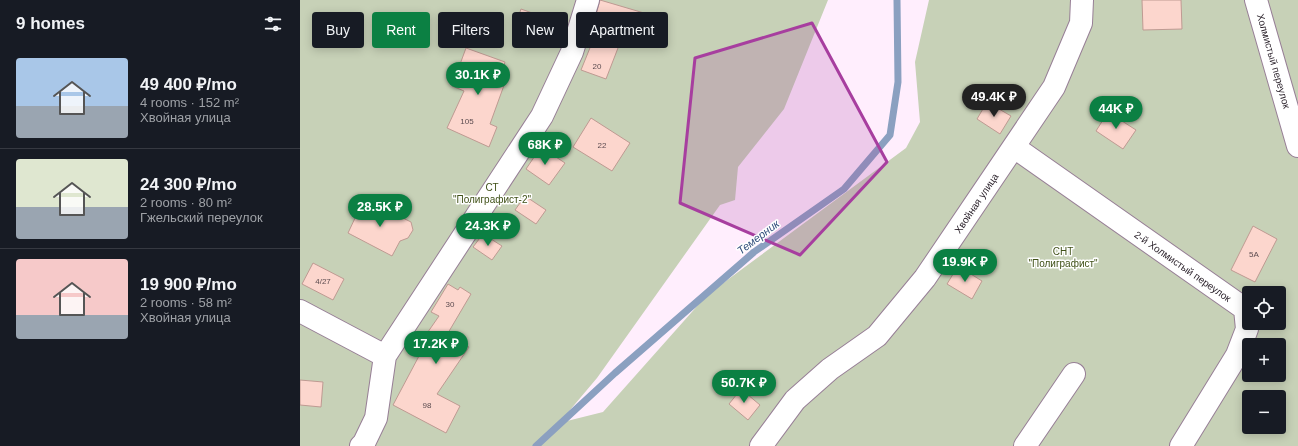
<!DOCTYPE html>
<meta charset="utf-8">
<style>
:root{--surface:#171b24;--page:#242831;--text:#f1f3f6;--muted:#9ea1a6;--line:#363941;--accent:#0b8043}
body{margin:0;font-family:Arial,sans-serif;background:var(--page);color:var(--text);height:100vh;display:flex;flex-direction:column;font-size:15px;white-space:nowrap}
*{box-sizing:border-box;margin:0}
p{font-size:13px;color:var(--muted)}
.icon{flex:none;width:22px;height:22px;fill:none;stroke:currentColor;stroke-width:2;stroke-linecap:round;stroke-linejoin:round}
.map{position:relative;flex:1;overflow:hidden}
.panel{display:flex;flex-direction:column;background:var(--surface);width:300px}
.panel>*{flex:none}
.banner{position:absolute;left:12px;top:12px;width:380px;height:36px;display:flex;gap:8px}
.fabs{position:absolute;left:942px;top:286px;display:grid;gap:8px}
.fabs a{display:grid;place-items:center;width:44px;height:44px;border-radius:4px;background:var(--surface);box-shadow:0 2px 10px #0003;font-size:20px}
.price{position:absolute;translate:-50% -34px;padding:0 9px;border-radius:14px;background:var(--accent);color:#fff;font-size:13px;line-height:26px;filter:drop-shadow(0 1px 2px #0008)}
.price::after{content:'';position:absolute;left:50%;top:24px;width:12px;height:9px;margin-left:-6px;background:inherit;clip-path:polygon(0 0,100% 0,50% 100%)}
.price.on{background:#222;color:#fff}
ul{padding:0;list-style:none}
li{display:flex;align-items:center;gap:12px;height:100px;padding:0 16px}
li+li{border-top:1px solid var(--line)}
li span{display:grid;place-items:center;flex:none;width:112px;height:80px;border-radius:4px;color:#555}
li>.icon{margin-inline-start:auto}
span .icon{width:48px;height:48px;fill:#fffc;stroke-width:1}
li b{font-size:17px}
h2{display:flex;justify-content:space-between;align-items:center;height:48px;padding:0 16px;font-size:17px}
.tag{padding:0 14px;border-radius:4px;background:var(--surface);box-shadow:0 2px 10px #0003;font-size:14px;line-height:36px}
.tag.on{background:var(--accent);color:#fff}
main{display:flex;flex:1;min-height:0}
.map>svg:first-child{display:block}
.green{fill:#c7d1b7;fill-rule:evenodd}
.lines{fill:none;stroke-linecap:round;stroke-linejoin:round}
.stream{stroke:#8ba0c0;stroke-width:7}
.building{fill:#fcd6cd;stroke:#be9a92}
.street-casing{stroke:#977f96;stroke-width:24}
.street{stroke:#fff;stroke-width:22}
.marked{fill:#a73e9f;fill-opacity:0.2;stroke:#a73e9f;stroke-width:3;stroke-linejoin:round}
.labels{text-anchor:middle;stroke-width:3;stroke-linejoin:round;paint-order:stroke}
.number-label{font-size:8px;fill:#5c4c50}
.street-label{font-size:10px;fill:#271e27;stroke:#fff}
.park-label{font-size:10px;fill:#405118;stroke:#fff}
.water-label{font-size:11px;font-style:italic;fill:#34507e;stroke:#fff}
</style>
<main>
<section class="panel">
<h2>9 homes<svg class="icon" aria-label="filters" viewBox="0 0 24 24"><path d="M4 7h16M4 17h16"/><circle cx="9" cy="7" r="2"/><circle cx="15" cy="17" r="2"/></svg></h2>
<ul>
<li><span style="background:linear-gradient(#a9c7e8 60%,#9aa5b1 0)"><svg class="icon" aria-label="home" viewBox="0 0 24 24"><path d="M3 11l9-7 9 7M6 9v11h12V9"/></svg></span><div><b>49 400 ₽/mo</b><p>4 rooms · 152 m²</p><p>Хвойная улица</p></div></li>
<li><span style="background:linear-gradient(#dfe7d0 60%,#9aa5b1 0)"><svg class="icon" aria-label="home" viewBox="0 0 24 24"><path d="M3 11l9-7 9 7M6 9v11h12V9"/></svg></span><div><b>24 300 ₽/mo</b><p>2 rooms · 80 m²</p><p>Гжельский переулок</p></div></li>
<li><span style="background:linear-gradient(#f6c9c9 70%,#9aa5b1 0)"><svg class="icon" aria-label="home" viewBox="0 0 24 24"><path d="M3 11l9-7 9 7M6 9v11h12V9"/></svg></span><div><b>19 900 ₽/mo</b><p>2 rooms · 58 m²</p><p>Хвойная улица</p></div></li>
</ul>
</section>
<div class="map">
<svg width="998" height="446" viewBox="0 0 998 446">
<rect width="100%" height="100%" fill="#ffeefd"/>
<path class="green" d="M 0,0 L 528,0 L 484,109 L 438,167 L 435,200 L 420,205 L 297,378 L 259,423 L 303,412 L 407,295 L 606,148 L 620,122 L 615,62 L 629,0 L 998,0 L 998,446 L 0,446 ZM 949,293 L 979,293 L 979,323 L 949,323 ZM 949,345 L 979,345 L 979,375 L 949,375 ZM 949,397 L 979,397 L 979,427 L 949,427 Z"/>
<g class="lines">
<path class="stream" d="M 236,446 L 315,373 L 454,252 L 544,189 L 590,135 L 598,82 L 597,0"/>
</g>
<path class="building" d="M 300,0 L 344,13 L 337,39 L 323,35 L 306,79 L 281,70 L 298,28 L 293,26 Z
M 842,0 L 881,0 L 882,29 L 843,30 Z
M 221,9 L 249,19 L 242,37 L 215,27 Z
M 166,48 L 205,62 L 201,74 L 207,77 L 190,124 L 197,127 L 189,147 L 147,128 L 164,91 L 152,86 Z
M 687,102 L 711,116 L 700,134 L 677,119 Z
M 808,112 L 836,130 L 823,149 L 796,131 Z
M 291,118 L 330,143 L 312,171 L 273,147 Z
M 241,147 L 265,163 L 249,185 L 226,169 Z
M 225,196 L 246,210 L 236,224 L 215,210 Z
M 64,199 L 111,222 L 113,230 L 108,238 L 100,241 L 92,256 L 48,233 Z
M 953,226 L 977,239 L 955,282 L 931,270 Z
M 183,234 L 202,246 L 192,260 L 173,247 Z
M 13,263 L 44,279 L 33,300 L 2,284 Z
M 658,266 L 682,281 L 672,299 L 647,284 Z
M 148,284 L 158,290 L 160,287 L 171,294 L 148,333 L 169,347 L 137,394 L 160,406 L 146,433 L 93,405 L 119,356 L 114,352 L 139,316 L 131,312 Z
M 0,380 L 23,382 L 21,407 L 0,405 Z
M 441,389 L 460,405 L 448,420 L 429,404 Z"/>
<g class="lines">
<defs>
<path id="street" d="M 956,0 L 998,146
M 714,147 L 945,309 L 947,329 L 937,355 L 881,446
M 0,311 L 85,356
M 61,446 L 64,443 L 76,418 L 85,356 L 242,116 L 272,52 L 288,0
M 461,446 L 495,400 L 530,369 L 577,336 L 625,278 L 754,87 L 781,23 L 782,0
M 725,446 L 774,374"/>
</defs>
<use href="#street" class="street-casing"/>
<use href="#street" class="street"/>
</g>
<path class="marked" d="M 512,23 L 587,162 L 500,255 L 380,203 L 395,58 Z"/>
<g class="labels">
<g class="number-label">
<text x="297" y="69">20</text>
<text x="167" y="124">105</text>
<text x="302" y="148">22</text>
<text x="954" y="257">5А</text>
<text x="23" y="284">4/27</text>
<text x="150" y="307">30</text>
<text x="127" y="408">98</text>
</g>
<g class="street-label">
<text transform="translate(974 61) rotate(74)" y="4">Холмистый переулок</text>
<text transform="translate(676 203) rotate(-56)" y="4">Хвойная улица</text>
<text transform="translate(883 266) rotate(35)" y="4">2-й Холмистый переулок</text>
</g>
<g class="park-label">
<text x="192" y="191">СТ<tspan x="192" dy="12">"Полиграфист-2"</tspan></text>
<text x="763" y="255">СНТ<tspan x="763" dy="12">"Полиграфист"</tspan></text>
</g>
<g class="water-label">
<text transform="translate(458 237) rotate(-37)" y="4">Темерник</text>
</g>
</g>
</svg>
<div class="fabs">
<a><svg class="icon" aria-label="locate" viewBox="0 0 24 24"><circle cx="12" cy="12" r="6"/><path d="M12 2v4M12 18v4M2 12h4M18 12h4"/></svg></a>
<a>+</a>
<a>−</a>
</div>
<b class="price" style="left:178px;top:96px">30.1K ₽</b>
<b class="price on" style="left:694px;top:118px">49.4K ₽</b>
<b class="price" style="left:816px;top:130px">44K ₽</b>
<b class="price" style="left:245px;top:166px">68K ₽</b>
<b class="price" style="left:80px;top:228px">28.5K ₽</b>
<b class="price" style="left:188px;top:247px">24.3K ₽</b>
<b class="price" style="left:665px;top:283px">19.9K ₽</b>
<b class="price" style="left:136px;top:365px">17.2K ₽</b>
<b class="price" style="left:444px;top:404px">50.7K ₽</b>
<div class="banner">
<a class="tag">Buy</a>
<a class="tag on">Rent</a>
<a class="tag">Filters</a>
<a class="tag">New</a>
<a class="tag">Apartment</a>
</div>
</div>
</main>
